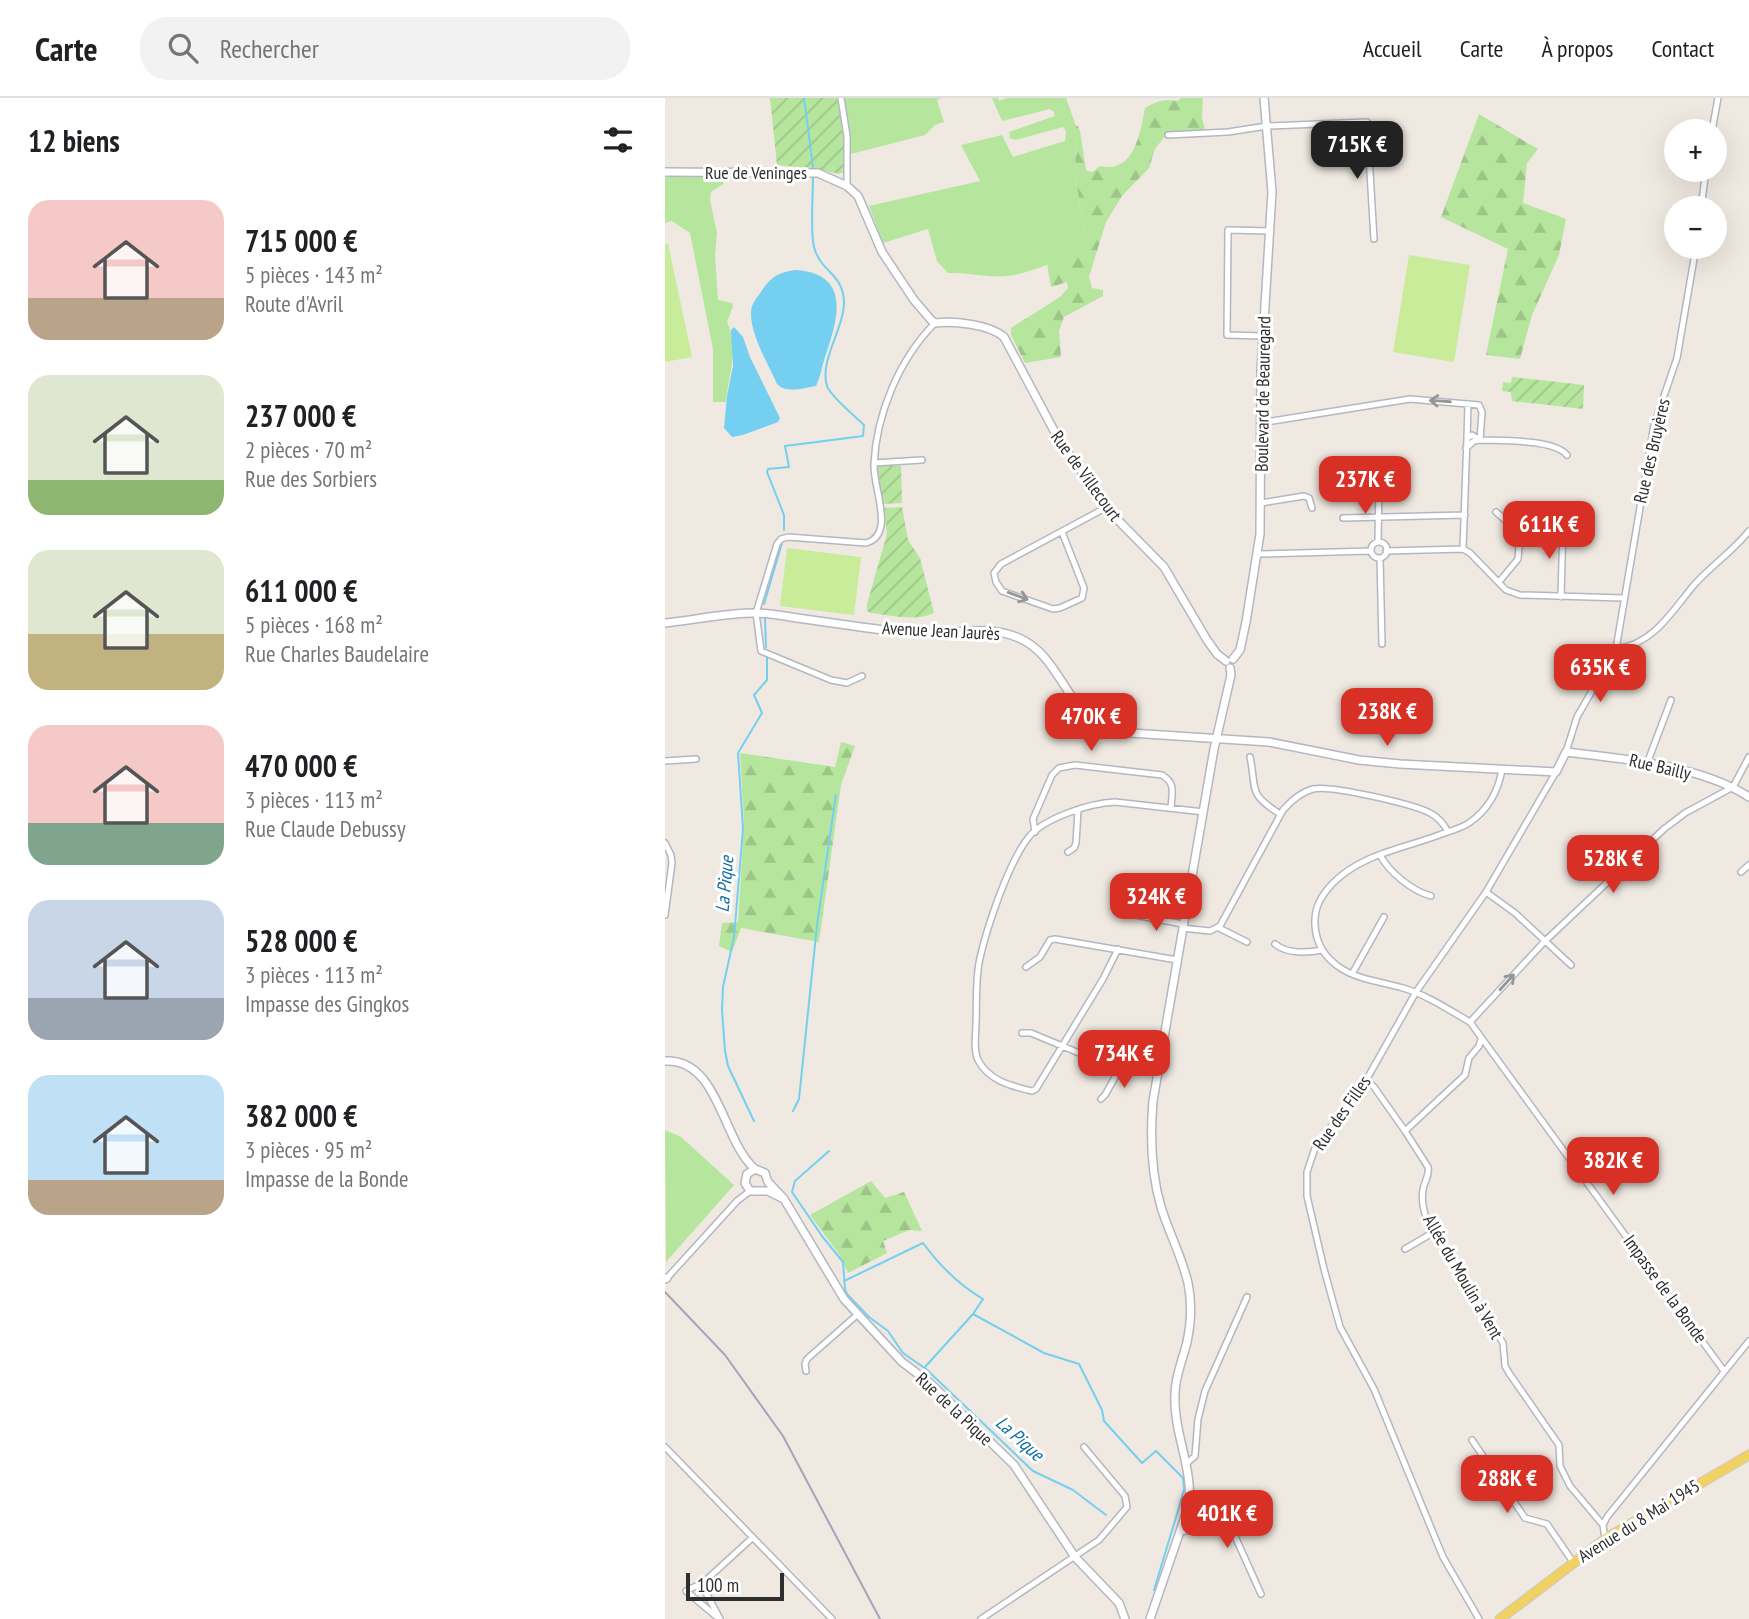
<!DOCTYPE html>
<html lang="fr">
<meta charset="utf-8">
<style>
:root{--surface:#fff;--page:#f2f2f2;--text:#202124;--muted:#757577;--line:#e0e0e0;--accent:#d93025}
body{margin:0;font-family:"PT Sans Narrow",sans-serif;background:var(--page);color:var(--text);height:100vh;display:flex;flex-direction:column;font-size:26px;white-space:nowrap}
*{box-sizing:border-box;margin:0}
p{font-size:23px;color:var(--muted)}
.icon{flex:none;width:38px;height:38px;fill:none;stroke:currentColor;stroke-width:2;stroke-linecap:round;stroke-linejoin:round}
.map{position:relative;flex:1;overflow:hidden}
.drawer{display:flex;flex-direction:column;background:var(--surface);width:665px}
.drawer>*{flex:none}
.buttons{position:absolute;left:999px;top:21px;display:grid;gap:14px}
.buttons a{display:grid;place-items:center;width:63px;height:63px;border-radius:50%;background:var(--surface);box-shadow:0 7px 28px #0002;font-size:35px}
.scale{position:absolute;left:21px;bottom:18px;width:98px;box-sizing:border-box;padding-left:7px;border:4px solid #2e2e2e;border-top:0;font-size:19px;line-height:24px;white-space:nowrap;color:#2e2e2e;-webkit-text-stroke:5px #fff;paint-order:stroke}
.price{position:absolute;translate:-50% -60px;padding:0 16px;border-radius:14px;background:var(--accent);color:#fff;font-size:23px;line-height:46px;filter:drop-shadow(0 2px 4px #0008)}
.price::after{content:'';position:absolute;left:50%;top:42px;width:21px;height:16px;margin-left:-10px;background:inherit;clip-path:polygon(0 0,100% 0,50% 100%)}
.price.current{background:#222;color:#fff}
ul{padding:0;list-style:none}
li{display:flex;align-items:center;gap:21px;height:175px;padding:0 28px}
li span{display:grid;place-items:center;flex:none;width:196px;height:140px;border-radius:21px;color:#555}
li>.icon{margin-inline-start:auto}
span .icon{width:84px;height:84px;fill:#fffc;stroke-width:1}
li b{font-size:30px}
h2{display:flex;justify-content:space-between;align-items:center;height:84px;padding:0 28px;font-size:30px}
header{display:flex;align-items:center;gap:42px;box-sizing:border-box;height:98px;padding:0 35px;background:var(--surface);border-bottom:2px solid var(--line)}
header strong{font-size:33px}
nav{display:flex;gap:38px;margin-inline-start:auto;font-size:24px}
.search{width:490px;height:63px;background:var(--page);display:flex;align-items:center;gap:18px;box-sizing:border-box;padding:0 24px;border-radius:28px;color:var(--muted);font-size:26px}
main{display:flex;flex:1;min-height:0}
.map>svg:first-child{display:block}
.grass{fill:#b6e59e}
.forest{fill:url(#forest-firs)}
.garden{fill:url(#garden-furrows)}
.pitch{fill:#c9ec9a}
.water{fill:#75cff0}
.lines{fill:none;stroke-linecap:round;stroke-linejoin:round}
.stream{stroke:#75cff0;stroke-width:2}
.minor-casing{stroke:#b4b7c1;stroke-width:8}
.tertiary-casing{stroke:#b4b7c1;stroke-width:10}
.primary-casing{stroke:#c9c9c9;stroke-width:11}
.minor{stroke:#fff;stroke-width:5}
.tertiary{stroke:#fff;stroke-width:7}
.primary{stroke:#f2d163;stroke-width:9}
.rail{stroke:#a3a6b8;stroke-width:2}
.oneway{stroke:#969696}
.labels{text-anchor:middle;stroke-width:6;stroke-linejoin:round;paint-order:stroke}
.street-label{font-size:18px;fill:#2e2e2e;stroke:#fff}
.water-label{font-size:19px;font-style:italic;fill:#0d6fa3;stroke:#fff}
</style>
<header>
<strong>Carte</strong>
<div class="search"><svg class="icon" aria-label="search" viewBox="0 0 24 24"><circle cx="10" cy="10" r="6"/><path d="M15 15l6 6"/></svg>Rechercher</div>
<nav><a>Accueil</a><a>Carte</a><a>À propos</a><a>Contact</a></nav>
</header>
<main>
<section class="drawer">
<h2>12 biens<svg class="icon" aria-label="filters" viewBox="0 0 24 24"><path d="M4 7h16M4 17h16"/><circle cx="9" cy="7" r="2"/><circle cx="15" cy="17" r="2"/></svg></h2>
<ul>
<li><span style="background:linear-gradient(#f6c9c9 70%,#b9a48a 0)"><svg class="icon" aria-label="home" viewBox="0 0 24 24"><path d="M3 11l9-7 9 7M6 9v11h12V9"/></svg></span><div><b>715 000 €</b><p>5 pièces · 143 m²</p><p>Route d'Avril</p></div></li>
<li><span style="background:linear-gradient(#dfe7d0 75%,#8fb573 0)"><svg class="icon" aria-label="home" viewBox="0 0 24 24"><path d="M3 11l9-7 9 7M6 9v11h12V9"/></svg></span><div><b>237 000 €</b><p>2 pièces · 70 m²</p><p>Rue des Sorbiers</p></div></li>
<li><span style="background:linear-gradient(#dfe7d0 60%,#c2b280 0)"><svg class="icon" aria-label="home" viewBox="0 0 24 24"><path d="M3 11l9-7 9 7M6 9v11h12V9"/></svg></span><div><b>611 000 €</b><p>5 pièces · 168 m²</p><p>Rue Charles Baudelaire</p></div></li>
<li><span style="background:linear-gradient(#f6c9c9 70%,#7fa58c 0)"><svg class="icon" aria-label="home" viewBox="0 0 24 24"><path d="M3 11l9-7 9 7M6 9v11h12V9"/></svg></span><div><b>470 000 €</b><p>3 pièces · 113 m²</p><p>Rue Claude Debussy</p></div></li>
<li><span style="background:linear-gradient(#c9d6e8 70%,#9aa5b1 0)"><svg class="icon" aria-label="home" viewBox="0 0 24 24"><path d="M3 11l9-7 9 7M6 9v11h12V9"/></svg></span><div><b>528 000 €</b><p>3 pièces · 113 m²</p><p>Impasse des Gingkos</p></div></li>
<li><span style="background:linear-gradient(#bfe0f5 75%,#b9a48a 0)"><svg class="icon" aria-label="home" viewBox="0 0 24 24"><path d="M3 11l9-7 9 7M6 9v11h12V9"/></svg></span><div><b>382 000 €</b><p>3 pièces · 95 m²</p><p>Impasse de la Bonde</p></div></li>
</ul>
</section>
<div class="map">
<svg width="1084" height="1521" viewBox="0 0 1084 1521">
<defs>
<pattern id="forest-firs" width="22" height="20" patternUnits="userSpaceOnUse" patternTransform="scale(1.75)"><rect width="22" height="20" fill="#b6e59e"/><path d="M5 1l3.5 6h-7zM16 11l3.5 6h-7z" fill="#9dc588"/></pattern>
<pattern id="garden-furrows" width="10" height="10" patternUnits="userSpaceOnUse" patternTransform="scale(1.75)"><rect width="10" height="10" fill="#b6e59e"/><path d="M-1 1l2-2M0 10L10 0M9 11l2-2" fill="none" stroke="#9dc588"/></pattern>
</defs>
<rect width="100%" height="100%" fill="#efe9e1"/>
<path class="grass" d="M 178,0 L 276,0 L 272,2 L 279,24 L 270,27 L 260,37 L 186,56 L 183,21 Z
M 327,0 L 333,0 L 334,3 L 342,0 L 401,0 L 411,28 L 410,77 L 419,131 L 412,156 C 392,162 363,176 343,178 C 323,180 303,174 283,175 L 272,163 L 263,131 L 218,145 L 204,108 L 315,83 L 296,47 L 337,37 L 348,59 L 400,43 L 401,33 L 398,29 L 350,42 L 345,40 L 344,34 L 390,18 L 389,14 L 385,11 L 337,23 Z
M 60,77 L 58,86 L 46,94 L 45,102 L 52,135 L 50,158 L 53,202 L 67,205 L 68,208 L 62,224 C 75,251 63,277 61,304 L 48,304 L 48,251 L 25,135 L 7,123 L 0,125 L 0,78 Z
M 0,1032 L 16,1039 L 69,1087 L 1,1164 Z"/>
<path class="forest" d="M 516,0 L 538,0 L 537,19 L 540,32 L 503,34 L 490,51 L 484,70 L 457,98 L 441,124 L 424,179 L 427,190 L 438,192 L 438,198 L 399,219 L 394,233 L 396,259 L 360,265 L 346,237 L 346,230 L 395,199 L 403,190 L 402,184 L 386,189 L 382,165 L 412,156 L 419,131 L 410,77 L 411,28 L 413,28 L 415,33 L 421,72 L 427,74 L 435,68 C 469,76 475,36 480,10 C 491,3 500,1 513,3 Z
M 814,16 L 873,51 L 862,65 L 858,105 L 901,121 L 894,157 L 867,217 L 855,261 L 821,257 L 843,151 L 776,119 Z
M 176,644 L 190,648 L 176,687 L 154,844 L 76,830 L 67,854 L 54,848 L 57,825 L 73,824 L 79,728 L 75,655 L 170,669 Z
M 206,1083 L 220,1100 L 239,1094 L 257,1133 L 244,1132 L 218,1143 L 222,1155 L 183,1175 L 174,1156 L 145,1117 Z"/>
<path class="garden" d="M 105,0 L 172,0 L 179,39 L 178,74 L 174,76 L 153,71 L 112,67 Z
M 847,279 L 919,287 L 918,311 L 847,303 L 846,294 L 837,293 L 838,284 L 846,285 Z
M 212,368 L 236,368 L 237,405 L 218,406 Z
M 237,409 L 243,442 L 255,460 L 269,515 C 251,524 226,517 206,515 L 202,513 L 202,506 L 222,436 L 219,410 Z"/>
<path class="pitch" d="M 3,145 L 27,259 L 0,264 L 0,146 Z
M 744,157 L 805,167 L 789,264 L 728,254 Z
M 122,450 L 196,459 L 189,517 L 115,508 Z"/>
<path class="water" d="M 131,172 C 185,176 174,218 161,256 C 157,267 156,278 151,288 C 138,290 122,296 112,286 C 103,265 81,230 87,208 C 89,203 93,198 96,194 C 105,179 114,174 131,172 Z
M 69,229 L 78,239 L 85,259 L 115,320 L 113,324 L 78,337 L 67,339 L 59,330 L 62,298 L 68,268 L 66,232 Z"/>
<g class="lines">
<path class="stream" d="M 139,0 L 148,69
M 119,432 L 119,417 L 102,374 L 103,371 L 124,369 L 120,348 L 198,338 L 199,327 C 190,318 165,298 162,288 C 154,263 179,231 179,204 C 178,175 156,175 149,149 C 145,133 148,98 148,79
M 99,506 L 117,445
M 100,521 L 101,549
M 128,1013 L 134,1001 L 152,827 L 171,697
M 89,1023 L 63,968 L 60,953 L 57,912 L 58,889 L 69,839 L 78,731 L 73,655 L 97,615 L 89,597 L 102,582 L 102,558
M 164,1053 L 130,1083 L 127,1094 L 157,1138 L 178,1164 L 180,1191 L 182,1196 L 204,1219 L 223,1233 L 238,1255 L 261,1271 L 368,1373 L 408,1392 L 441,1417
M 179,1183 L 258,1145 C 275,1168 294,1187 318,1201 L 308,1216 L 379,1255 L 414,1266 L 437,1312 L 439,1323 L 477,1365 L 491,1353 L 518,1380 L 519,1391 L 515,1406 L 489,1492
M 260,1269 L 308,1216"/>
<defs>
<path id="minor" d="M 176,0 L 182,38 L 182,88
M 1047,33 L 1053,0
M 503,37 L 563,34 L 602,28 L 702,24 L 709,141
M 1036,110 L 1041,72
M 598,238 L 562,237 L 563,132 L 605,133
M 595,325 L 745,301 L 814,307 L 817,314 L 815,342 L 809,343 L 801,350
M 802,340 L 803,306
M 209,365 L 257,362
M 596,405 L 639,398 L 644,400 L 647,410
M 831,414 L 855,435 L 853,461 L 834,484
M 678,420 L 800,417
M 875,425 L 898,427 L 896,499
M 845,426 L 858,411
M 397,434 L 419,490 L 417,500 L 395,510 L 388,511 L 337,493 L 331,484 L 329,475 L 336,466 L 442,409
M 713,444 L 714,385 L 727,384 L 727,369 L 708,370 L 708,381 L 714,385
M706 452a8 8 0 1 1 16 0a8 8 0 1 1-16 0Z
M 798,451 L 802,340 L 807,337 L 815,342 C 837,343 888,341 902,357
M 721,453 L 798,451 L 805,455 L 841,492 L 855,497 L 958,500
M 593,456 L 706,453
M 715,460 L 717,546
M 951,551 C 989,546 1007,513 1029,487 C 1047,467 1068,453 1084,433
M 197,578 L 182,585 L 166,582 L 96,553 L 91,515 L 112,446 L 116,441 L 123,439 L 201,445 C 231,437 208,390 209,367 C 211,317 234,261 270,225
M 901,654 L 912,619 L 951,551 L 989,327 L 1012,260 L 1031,149
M 585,659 C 592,692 582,695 615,716
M 0,663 L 31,661
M 983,663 L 1006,602
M 837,672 C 833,694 823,712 804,725 C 795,731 784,733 774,737 C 737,751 697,756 668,785 C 656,798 649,809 650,827 C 651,847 661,861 677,871 C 695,882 718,884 738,890 C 762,897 784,912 805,924 L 1059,1273
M 1003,728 L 1020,715 L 1068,689 L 1084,659
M 370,734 L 368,721 L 387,677 L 394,670 L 410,667 L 497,677 C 511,685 507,695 506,710
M 0,745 L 6,757 L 7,765 L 0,817
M 974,753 L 988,767
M 403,754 L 409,750 L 411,745 L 413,712
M 715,757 C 724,774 747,793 766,798
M 1076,774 L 1084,767
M 821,794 L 850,815 L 906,867
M 470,817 L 518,826
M 517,830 L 545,833 L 555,828 L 618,712 C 626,703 636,694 648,691 C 666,687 748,706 765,715 C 773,719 779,726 783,734
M 554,830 L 582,844
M 610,846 C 622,856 643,855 657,852
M 453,851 L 438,881 L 371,991 L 367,993 C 346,988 324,983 313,962 C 308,951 311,936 311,925 C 312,904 310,881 315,860 C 322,829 343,766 363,740 C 378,720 426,705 450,704 L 539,714
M 361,869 L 375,859 L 385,842 L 390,841 L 512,862
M 687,876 L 719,819
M 805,924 L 879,844 L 1000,730
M 357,935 L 366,935 L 431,962 L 492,974
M 702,982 L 709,989 L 740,1033 L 800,977 L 804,960 L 814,948 L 816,941
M 436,1001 L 440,997 L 457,967
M 740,1033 L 763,1069 C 765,1078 759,1083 758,1092 C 756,1103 759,1113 762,1123 L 838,1245 L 840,1268 L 844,1275 L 894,1347 L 895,1368 L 905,1388 L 938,1427
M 740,1151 L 769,1134
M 2,1180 L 72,1103 L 85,1093
M 141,1273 L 140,1266 L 142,1261 L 193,1216
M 807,1342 L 860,1420 L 882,1426 L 908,1464
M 0,1349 L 167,1521
M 521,1366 L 530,1358 L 533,1321 L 540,1293 L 582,1199
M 515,1434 L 564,1425 L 596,1496
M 940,1441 L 938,1427 L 942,1419 L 1084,1243
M 39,1484 L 21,1493 L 52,1519
M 55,1521 L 40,1493 L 39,1484 L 87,1440
M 316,1521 L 434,1442 L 462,1409 L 460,1398 L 419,1349
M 814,1521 L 778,1459 L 709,1291 L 675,1229 L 659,1171 L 642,1098 L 642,1074 L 650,1050 L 699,986 L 751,894 L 821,794 L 891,674"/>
<path id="tertiary" d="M 0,74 L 153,75 L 182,88 L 193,98 L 217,154 L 249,202 L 267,223 L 270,225 C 289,223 324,226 339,239 L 394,342 L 448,417 L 499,469 L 542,542 L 552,556 L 561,563
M 0,525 C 29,522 60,515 90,515 C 104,515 119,518 132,520 C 171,525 210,532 249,535 C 283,538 320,525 354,540 C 398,559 402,621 450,634 L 604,644 L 694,662 L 735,666 L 891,674 L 901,654 L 910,655 C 964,661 1038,669 1084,699
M 568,561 L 575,552 L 581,524 L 595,436 L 596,272 L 607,94 L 599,0
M 0,963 C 54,960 57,1043 90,1071
M 119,1101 L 103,1093 L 85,1093 L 80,1085 L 82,1076 L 90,1071 L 100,1075 L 103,1084 L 119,1101 L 179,1201 L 237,1264 L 265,1285 L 349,1367 L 410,1459 L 454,1505 L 460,1521
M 0,1181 L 2,1180
M 485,1521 L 524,1407 C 528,1369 508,1334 510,1296 C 510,1278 518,1261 522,1244 C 526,1225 527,1204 523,1185 C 517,1159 504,1135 496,1109 C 486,1075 485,1039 488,1003 L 549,651 L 566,577 L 565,570"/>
<path id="primary" d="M 835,1521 L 940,1441 L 1084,1357"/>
</defs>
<use href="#minor" class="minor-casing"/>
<use href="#tertiary" class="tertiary-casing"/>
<use href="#primary" class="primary-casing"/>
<use href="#minor" class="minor"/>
<use href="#tertiary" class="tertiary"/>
<use href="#primary" class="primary"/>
<path class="rail" d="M 0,1194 L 60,1257 L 118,1338 L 215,1521"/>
</g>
<defs><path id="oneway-shaft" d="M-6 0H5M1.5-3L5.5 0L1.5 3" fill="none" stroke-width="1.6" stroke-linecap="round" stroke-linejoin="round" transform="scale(1.75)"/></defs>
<g class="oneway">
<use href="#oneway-shaft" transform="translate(775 303) rotate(-176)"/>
<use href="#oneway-shaft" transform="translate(353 498) rotate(20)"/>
<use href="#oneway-shaft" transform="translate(842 884) rotate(-48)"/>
</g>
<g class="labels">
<g class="street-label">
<text x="91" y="81">Rue de Veninges</text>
<text transform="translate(598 296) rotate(-89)" y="6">Boulevard de Beauregard</text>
<text transform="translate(987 353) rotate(-77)" y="6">Rue des Bruyères</text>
<text transform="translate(421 378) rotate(54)" y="6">Rue de Villecourt</text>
<text transform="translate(276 533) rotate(3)" y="6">Avenue Jean Jaurès</text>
<text transform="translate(995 669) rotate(13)" y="6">Rue Bailly</text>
<text transform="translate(677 1015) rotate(-55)" y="6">Rue des Filles</text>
<text transform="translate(798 1179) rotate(60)" y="6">Allée du Moulin à Vent</text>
<text transform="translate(1000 1191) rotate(54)" y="6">Impasse de la Bonde</text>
<text transform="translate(289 1311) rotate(43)" y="6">Rue de la Pique</text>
<text transform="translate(974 1423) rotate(-32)" y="6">Avenue du 8 Mai 1945</text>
</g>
<g class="water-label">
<text transform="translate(59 786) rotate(-85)" y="7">La Pique</text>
<text transform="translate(355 1340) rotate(42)" y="7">La Pique</text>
</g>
</g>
</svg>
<div class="buttons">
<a>+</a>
<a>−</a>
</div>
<div class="scale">100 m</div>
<b class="price current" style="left:692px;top:83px">715K €</b>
<b class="price" style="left:700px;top:418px">237K €</b>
<b class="price" style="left:884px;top:463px">611K €</b>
<b class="price" style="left:935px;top:606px">635K €</b>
<b class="price" style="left:722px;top:650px">238K €</b>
<b class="price" style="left:426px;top:655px">470K €</b>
<b class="price" style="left:948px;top:797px">528K €</b>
<b class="price" style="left:491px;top:835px">324K €</b>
<b class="price" style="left:459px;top:992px">734K €</b>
<b class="price" style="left:948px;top:1099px">382K €</b>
<b class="price" style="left:842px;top:1417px">288K €</b>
<b class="price" style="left:562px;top:1452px">401K €</b>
</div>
</main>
